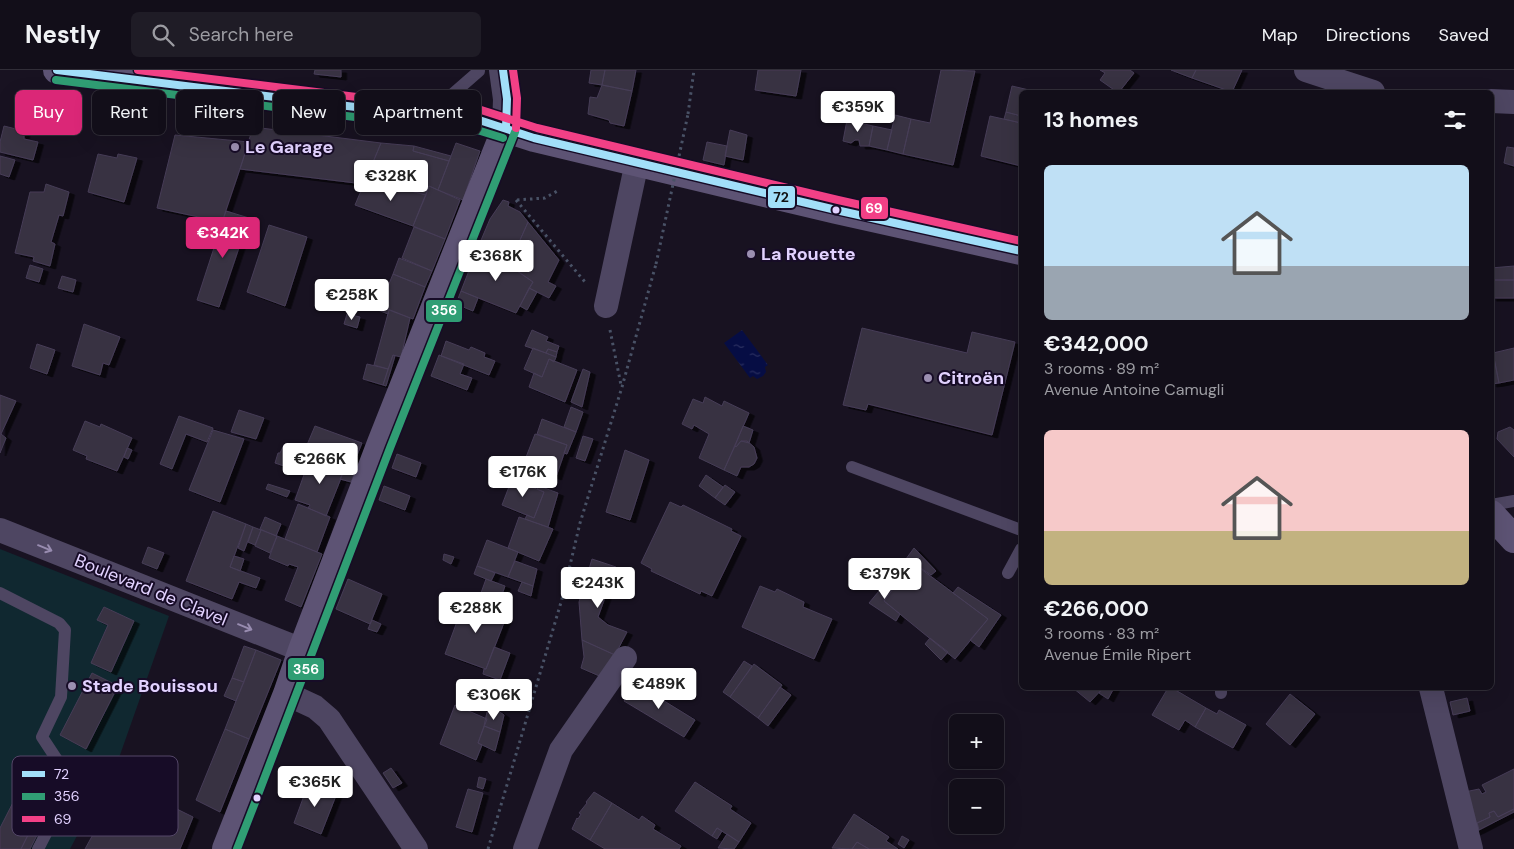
<!DOCTYPE html>
<meta charset="utf-8">
<style>
:root{--surface:#120e19;--page:#1f1c26;--text:#f1f3f6;--muted:#9c9ca2;--line:#312e38;--accent:#db2777}
body{margin:0;font-family:"DM Sans",sans-serif;background:var(--page);color:var(--text);height:100vh;display:flex;flex-direction:column;font-size:19px;white-space:nowrap}
*{box-sizing:border-box;margin:0}
p{font-size:16px;color:var(--muted)}
.icon{flex:none;width:28px;height:28px;fill:none;stroke:currentColor;stroke-width:2;stroke-linecap:round;stroke-linejoin:round}
.map{position:relative;flex:1;overflow:hidden}
.details{position:absolute;left:1019px;top:20px;width:475px;height:600px;display:flex;flex-direction:column;background:var(--surface);border-radius:8px;box-shadow:0 5px 20px #0002,0 0 0 1px var(--line)}
.details>*{flex:none}
.top-card{position:absolute;left:15px;top:20px;width:475px;height:45px;display:flex;gap:10px}
.controls{position:absolute;left:949px;top:644px;display:grid;gap:10px}
.controls a{display:grid;place-items:center;width:55px;height:55px;border-radius:8px;background:var(--surface);box-shadow:0 5px 20px #0002,0 0 0 1px var(--line);font-size:25px}
.price{position:absolute;translate:-50% -42px;padding:0 11px;border-radius:5px;background:#fff;color:#222;font-size:16px;line-height:32px;filter:drop-shadow(0 1px 2px #0008)}
.price::after{content:'';position:absolute;left:50%;top:30px;width:15px;height:11px;margin-left:-8px;background:inherit;clip-path:polygon(0 0,100% 0,50% 100%)}
.price.selected{background:var(--accent);color:#fff}
ul{padding:0;list-style:none}
li{display:grid;align-content:center;gap:10px;height:265px;padding:0 25px}
li span{display:grid;place-items:center;height:155px;border-radius:8px;color:#555}
li>.icon{margin-inline-start:auto}
span .icon{width:90px;height:90px;fill:#fffc;stroke-width:1}
li b{font-size:21px}
h2{display:flex;justify-content:space-between;align-items:center;height:60px;padding:0 25px;font-size:21px}
.tag{padding:0 18px;border-radius:8px;background:var(--surface);box-shadow:0 5px 20px #0002,0 0 0 1px var(--line);font-size:18px;line-height:45px}
.tag.selected{background:var(--accent);color:#fff}
header{display:flex;align-items:center;gap:30px;box-sizing:border-box;height:70px;padding:0 25px;background:var(--surface);border-bottom:1px solid var(--line)}
header strong{font-size:24px}
nav{display:flex;gap:28px;margin-inline-start:auto;font-size:18px}
.search{width:350px;height:45px;background:var(--page);display:flex;align-items:center;gap:12px;box-sizing:border-box;padding:0 18px;border-radius:8px;color:var(--muted);font-size:19px}
.map>svg:first-child{display:block}
.pitch{fill:#102830}
.water{fill:url(#water-ripples)}
.building{fill:#383043;stroke:#463d56;filter:url(#shadow)}
.lines{fill:none;stroke-linecap:round;stroke-linejoin:round}
.path{stroke:#495266;stroke-width:3;stroke-dasharray:2.5 4;stroke-linecap:butt}
.service{stroke:#4e4662;stroke-width:12}
.minor{stroke:#4e4662;stroke-width:24}
.tertiary{stroke:#4e4662;stroke-width:28}
.secondary{stroke:#5d5374;stroke-width:28}
.path-bridge{stroke:#495266;stroke-width:3;stroke-dasharray:2.5 4;stroke-linecap:butt}
.bus-1-casing{stroke:#170c27;stroke-width:11}
.bus-2-casing{stroke:#170c27;stroke-width:11}
.bus-3-casing{stroke:#170c27;stroke-width:11}
.bus-1{stroke:#a2dff9;stroke-width:8}
.bus-2{stroke:#309e74;stroke-width:8}
.bus-3{stroke:#f24086;stroke-width:8}
.oneway{stroke:#988cb0}
.poi-dot{fill:#9b8fb1;stroke:#170c27;stroke-width:2}
.bus-dot{fill:#e2d2ff;stroke:#170c27;stroke-width:2}
.labels{text-anchor:middle;stroke-width:4;stroke-linejoin:round;paint-order:stroke}
.poi-label{font-size:18px;font-weight:bold;fill:#e2d2ff;stroke:#170c27;text-anchor:start}
.street-label{font-size:18px;fill:#e2d2ff;stroke:#170c27}
.key{fill:#170c27;stroke:#544768;stroke-width:1}
.key-label{font-size:14px;fill:#e2d2ff}
.line-badge{stroke:#170c27;stroke-width:2}
.badge-label{font-size:14px;text-anchor:middle;font-weight:bold;fill:#fff}
.pale-badge-label{font-size:14px;text-anchor:middle;font-weight:bold;fill:#111}
</style>
<header>
<strong>Nestly</strong>
<div class="search"><svg class="icon" aria-label="search" viewBox="0 0 24 24"><circle cx="10" cy="10" r="6"/><path d="M15 15l6 6"/></svg>Search here</div>
<nav><a>Map</a><a>Directions</a><a>Saved</a></nav>
</header>
<div class="map">
<svg width="1514" height="779" viewBox="0 0 1514 779">
<defs>
<pattern id="water-ripples" width="26" height="14" patternUnits="userSpaceOnUse" patternTransform="scale(1.25)"><rect width="26" height="14" fill="#060d44"/><path d="M2 4q2-2 4 0t4 0M15 11q2-2 4 0t4 0" fill="none" stroke="#2a2f60"/></pattern>
<filter id="shadow"><feDropShadow dx="5.5" dy="3" stdDeviation="0" flood-color="#0009"/></filter>
</defs>
<rect width="100%" height="100%" fill="#181221"/>
<path class="pitch" d="M 0,479 L 169,546 L 120,685 L 70,779 L 0,779 Z"/>
<path class="water" d="M 742,260 L 768,295 L 765,297 L 766,302 L 763,306 L 757,309 L 753,306 L 750,308 L 724,273 Z"/>
<path class="building" d="M 315,0 L 341,0 L 341,7 L 314,4 Z
M 591,0 L 605,0 L 602,15 L 589,13 Z
M 605,0 L 636,0 L 632,21 L 602,15 Z
M 758,0 L 801,0 L 796,26 L 755,20 Z
M 941,0 L 975,1 L 953,95 L 903,84 L 911,49 L 930,53 Z
M 1100,0 L 1130,0 L 1134,3 L 1119,22 L 1117,22 L 1100,10 L 1105,3 Z
M 1171,0 L 1196,0 L 1192,8 Z
M 1196,0 L 1242,0 L 1232,22 L 1192,8 Z
M 602,15 L 632,21 L 624,56 L 610,53 L 609,50 L 588,44 L 590,27 L 597,28 Z
M 1012,16 L 1029,20 L 1029,22 L 1021,22 L 1021,46 L 1006,42 Z
M 1006,42 L 1021,46 L 1021,53 L 1004,49 Z
M 895,45 L 911,49 L 903,84 L 887,80 Z
M 990,46 L 1021,53 L 1021,96 L 981,86 Z
M 847,50 L 873,56 L 869,76 L 860,76 L 859,70 L 855,70 L 851,73 L 843,71 Z
M 4,56 L 24,61 L 24,69 L 38,72 L 33,90 L 0,82 L 0,72 Z
M 873,56 L 892,60 L 887,80 L 869,76 Z
M 253,57 L 381,73 L 364,114 L 240,99 Z
M 730,60 L 747,65 L 743,90 L 725,86 Z
M 175,65 L 249,72 L 222,152 L 157,138 Z
M 707,72 L 727,76 L 724,95 L 703,90 Z
M 381,73 L 414,76 L 413,81 L 449,91 L 438,120 L 429,116 L 426,125 L 366,109 Z
M 456,73 L 480,81 L 463,130 L 438,120 Z
M 414,76 L 451,86 L 449,91 L 413,81 Z
M 1507,77 L 1514,78 L 1514,96 L 1504,93 Z
M 98,84 L 117,88 L 118,84 L 137,88 L 124,132 L 88,122 Z
M 0,86 L 15,90 L 9,107 L 0,104 Z
M 366,109 L 426,125 L 413,156 L 355,135 Z
M 46,114 L 69,122 L 63,146 L 59,145 L 51,172 L 55,174 L 50,196 L 33,191 L 34,187 L 15,183 L 30,122 L 44,122 Z
M 429,116 L 460,130 L 445,169 L 413,156 Z
M 503,130 L 509,132 L 508,136 L 520,142 L 528,152 L 509,195 L 479,175 L 490,149 Z
M 226,141 L 249,148 L 219,237 L 197,230 Z
M 528,152 L 559,190 L 548,212 L 556,216 L 549,228 L 529,218 L 533,212 L 509,195 Z
M 269,155 L 307,167 L 285,236 L 247,222 Z
M 414,157 L 445,169 L 432,201 L 402,188 Z
M 479,175 L 533,212 L 516,243 L 461,221 Z
M 399,188 L 432,201 L 425,217 L 393,204 Z
M 30,195 L 43,199 L 39,212 L 26,208 Z
M 1514,196 L 1514,210 L 1491,210 L 1491,198 Z
M 393,204 L 425,217 L 413,249 L 380,236 Z
M 62,206 L 76,210 L 73,222 L 58,218 Z
M 1491,210 L 1514,210 L 1514,228 L 1491,228 Z
M 529,218 L 537,222 L 527,240 L 520,236 Z
M 461,221 L 478,228 L 473,241 L 456,234 Z
M 380,236 L 389,240 L 388,244 L 378,240 Z
M 389,240 L 410,248 L 401,287 L 393,285 L 388,299 L 374,295 Z
M 347,244 L 360,247 L 357,258 L 344,254 Z
M 84,254 L 120,267 L 109,295 L 103,293 L 100,305 L 72,296 Z
M 862,258 L 967,283 L 972,262 L 1015,272 L 992,365 L 868,334 L 866,340 L 843,335 Z
M 532,260 L 548,267 L 546,271 L 559,276 L 557,282 L 548,279 L 546,283 L 525,276 Z
M 446,271 L 469,280 L 471,277 L 485,283 L 484,287 L 495,291 L 489,305 L 441,286 Z
M 37,274 L 55,280 L 47,304 L 30,298 Z
M 533,278 L 556,287 L 554,292 L 549,289 L 542,307 L 524,299 Z
M 1514,278 L 1514,310 L 1499,313 L 1493,283 Z
M 548,279 L 557,282 L 556,287 L 546,283 Z
M 1491,283 L 1493,283 L 1499,313 L 1491,314 Z
M 393,285 L 395,286 L 386,316 L 383,315 Z
M 439,285 L 464,294 L 460,304 L 472,308 L 467,320 L 431,306 Z
M 549,289 L 577,300 L 565,332 L 529,317 L 534,303 L 542,307 Z
M 367,294 L 388,299 L 383,315 L 363,309 Z
M 583,299 L 590,302 L 582,337 L 571,332 Z
M 0,325 L 16,331 L 1,364 L 6,368 L 0,383 Z
M 705,327 L 722,336 L 724,331 L 749,343 L 724,400 L 699,388 L 709,364 L 694,355 L 692,359 L 682,354 L 693,329 L 703,333 Z
M 571,337 L 583,342 L 576,362 L 564,357 Z
M 239,340 L 264,348 L 256,369 L 231,362 Z
M 179,346 L 213,358 L 207,372 L 186,364 L 172,399 L 160,394 Z
M 542,349 L 576,362 L 567,384 L 564,383 L 567,375 L 537,364 Z
M 85,351 L 100,357 L 101,354 L 132,368 L 117,401 L 86,389 L 87,386 L 73,380 Z
M 315,356 L 362,373 L 351,400 L 304,382 Z
M 743,356 L 753,360 L 749,373 L 741,371 L 736,377 L 735,376 Z
M 1510,357 L 1514,360 L 1514,387 L 1497,369 L 1498,362 Z
M 213,360 L 244,369 L 220,432 L 189,420 Z
M 535,364 L 567,375 L 556,407 L 523,395 Z
M 583,366 L 593,369 L 585,391 L 576,388 Z
M 741,371 L 747,371 L 754,377 L 757,388 L 754,394 L 749,397 L 741,397 L 737,406 L 724,400 L 735,376 L 736,377 Z
M 284,375 L 304,382 L 298,398 L 288,395 L 287,397 L 275,393 L 278,383 L 280,383 Z
M 127,378 L 132,380 L 128,389 L 124,387 Z
M 625,380 L 649,390 L 630,450 L 606,442 Z
M 397,384 L 421,393 L 416,407 L 392,398 Z
M 311,385 L 345,398 L 326,446 L 308,438 L 310,435 L 295,430 Z
M 345,398 L 355,401 L 351,412 L 340,409 Z
M 706,405 L 723,417 L 715,428 L 699,416 Z
M 512,409 L 544,422 L 534,448 L 502,435 Z
M 268,414 L 290,421 L 287,427 L 266,419 Z
M 725,415 L 735,422 L 725,435 L 715,428 Z
M 384,416 L 410,426 L 405,440 L 379,430 Z
M 539,416 L 558,423 L 548,457 L 525,449 L 527,445 L 534,448 L 544,422 L 537,419 Z
M 670,432 L 681,437 L 683,435 L 732,459 L 731,461 L 741,466 L 712,526 L 701,521 L 700,524 L 651,501 L 652,499 L 641,493 Z
M 298,434 L 330,447 L 317,482 L 285,469 Z
M 213,441 L 246,454 L 230,497 L 260,508 L 256,518 L 239,512 L 232,529 L 186,511 Z
M 265,447 L 281,454 L 276,466 L 260,459 Z
M 519,447 L 553,459 L 539,491 L 508,478 Z
M 246,454 L 253,457 L 244,481 L 238,478 Z
M 253,457 L 261,460 L 255,475 L 248,472 Z
M 261,460 L 277,466 L 270,483 L 255,476 Z
M 277,466 L 322,484 L 301,537 L 285,530 L 298,497 L 289,494 L 288,496 L 269,488 Z
M 487,470 L 518,482 L 508,507 L 477,496 Z
M 148,477 L 164,483 L 157,499 L 142,493 Z
M 914,478 L 936,501 L 931,505 L 913,493 L 901,508 L 895,504 Z
M 444,484 L 454,487 L 451,494 L 443,490 Z
M 234,486 L 244,489 L 240,501 L 230,497 Z
M 592,489 L 616,497 L 598,547 L 608,555 L 627,562 L 615,585 L 582,570 L 579,532 Z
M 515,491 L 537,499 L 533,516 L 508,507 Z
M 913,493 L 988,549 L 955,589 L 884,531 Z
M 477,496 L 495,503 L 491,511 L 474,504 Z
M 348,509 L 382,524 L 370,554 L 336,539 Z
M 486,509 L 505,516 L 500,530 L 481,523 Z
M 889,509 L 897,513 L 884,531 L 900,544 L 896,551 L 869,533 Z
M 522,512 L 533,516 L 531,526 L 518,521 Z
M 760,516 L 775,522 L 777,519 L 804,532 L 803,537 L 832,549 L 814,589 L 742,557 Z
M 958,517 L 1001,545 L 979,577 L 970,570 L 988,549 L 953,523 Z
M 465,530 L 507,545 L 486,599 L 445,584 Z
M 104,537 L 134,551 L 111,602 L 91,593 L 108,555 L 97,550 Z
M 372,550 L 381,554 L 377,562 L 368,559 Z
M 930,568 L 948,582 L 941,590 L 925,574 Z
M 582,570 L 615,585 L 604,608 L 581,598 L 584,587 Z
M 244,576 L 256,580 L 244,612 L 232,608 Z
M 494,577 L 510,583 L 500,610 L 483,604 L 484,599 L 486,599 Z
M 256,580 L 281,590 L 249,669 L 225,659 Z
M 744,591 L 752,596 L 730,627 L 723,622 Z
M 754,594 L 782,615 L 758,648 L 730,627 Z
M 92,603 L 118,616 L 86,679 L 60,665 Z
M 232,608 L 244,612 L 236,631 L 224,626 Z
M 635,613 L 695,650 L 684,667 L 624,631 Z
M 780,617 L 791,625 L 768,656 L 758,648 Z
M 1073,618 L 1103,618 L 1090,632 Z
M 1103,618 L 1114,618 L 1108,629 L 1099,623 Z
M 1168,618 L 1172,618 L 1206,638 L 1195,657 L 1185,650 L 1179,660 L 1152,645 Z
M 1290,624 L 1315,644 L 1290,675 L 1266,654 Z
M 1467,628 L 1470,641 L 1453,645 L 1450,632 Z
M 455,635 L 487,649 L 478,673 L 482,675 L 476,690 L 440,674 Z
M 1206,638 L 1217,644 L 1219,640 L 1246,655 L 1233,678 L 1195,657 Z
M 497,640 L 504,645 L 500,662 L 484,656 L 487,642 L 495,645 Z
M 484,656 L 500,662 L 495,681 L 478,673 Z
M 225,659 L 249,669 L 220,742 L 196,730 Z
M 391,698 L 402,713 L 393,718 L 383,703 Z
M 1514,699 L 1514,739 L 1498,747 L 1494,741 L 1489,743 L 1490,747 L 1477,753 L 1479,760 L 1472,763 L 1460,723 L 1479,719 L 1482,724 L 1486,722 L 1482,715 Z
M 50,700 L 42,716 L 58,724 L 49,741 L 42,737 L 21,779 L 0,779 L 0,758 L 25,709 L 29,711 L 35,701 Z
M 479,707 L 486,709 L 483,719 L 477,717 Z
M 122,712 L 193,747 L 180,779 L 85,779 Z
M 309,712 L 337,723 L 321,764 L 294,753 Z
M 695,712 L 732,736 L 730,739 L 751,753 L 739,772 L 717,758 L 712,766 L 675,741 Z
M 468,719 L 483,723 L 472,762 L 456,757 Z
M 594,722 L 612,733 L 590,770 L 572,759 L 577,748 L 578,749 L 581,744 L 579,743 L 587,733 L 586,732 Z
M 612,733 L 639,750 L 642,746 L 655,755 L 653,759 L 681,776 L 679,779 L 605,779 L 590,770 Z
M 42,737 L 49,741 L 30,779 L 21,779 Z
M 1514,739 L 1514,742 L 1479,760 L 1477,753 L 1490,747 L 1489,743 L 1494,741 L 1498,747 Z
M 854,744 L 889,767 L 886,771 L 898,779 L 869,779 L 857,772 L 852,779 L 832,778 Z
M 717,758 L 722,761 L 717,769 L 712,766 Z
M 727,764 L 739,772 L 734,779 L 718,778 Z
M 902,766 L 909,770 L 904,778 L 898,774 Z
M 857,772 L 869,779 L 852,779 Z"/>
<g class="lines">
<path class="path" d="M 688,44 L 694,0
M 516,130 L 585,212
M 517,130 L 545,128 L 559,120
M 610,260 L 621,315
M 488,779 L 562,529 L 580,453 L 622,317 L 656,194"/>
<path class="service" d="M 432,42 L 479,1
M 852,397 L 1021,460
M 1491,435 L 1514,431
M 1008,503 L 1021,479
M 0,523 L 59,553 L 65,560 L 61,627 L 42,667 L 67,705 L 67,723 L 38,779
M 1221,618 L 1221,623"/>
<path class="minor" d="M 1306,0 L 1373,22
M 1491,31 L 1514,32
M 606,236 L 637,92
M 0,460 L 302,580
M 1431,618 L 1471,779
M 287,624 L 315,637 L 329,649 L 416,779
M 525,779 L 561,680 L 625,588"/>
<path class="tertiary" d="M 503,0 L 507,29 L 506,58"/>
<path class="secondary" d="M 57,0 L 404,43 L 476,49 L 534,68 L 836,140 L 1021,181
M 1491,444 L 1514,469
M 226,779 L 287,624 L 302,580 L 381,373 L 506,58"/>
<path class="path-bridge" d="M 656,194 L 688,44"/>
<defs>
<path id="bus-1" d="M 57,0 L 404,43 L 476,49 L 534,68 L 836,140 L 1021,181
M 503,0 L 507,29 L 506,58"/>
<path id="bus-2" d="M 56,10 L 403,53 L 474,59 L 503,68
M 237,779 C 289,646 338,512 390,378 C 431,272 473,167 515,62"/>
<path id="bus-3" d="M 138,0 L 405,33 L 478,39 L 537,58 L 838,130 L 1021,171
M 513,0 L 517,28 L 516,58"/>
</defs>
<use href="#bus-1" class="bus-1-casing"/>
<use href="#bus-2" class="bus-2-casing"/>
<use href="#bus-3" class="bus-3-casing"/>
<use href="#bus-1" class="bus-1"/>
<use href="#bus-2" class="bus-2"/>
<use href="#bus-3" class="bus-3"/>
</g>
<defs><path id="oneway-shaft" d="M-6 0H5M1.5-3L5.5 0L1.5 3" fill="none" stroke-width="1.6" stroke-linecap="round" stroke-linejoin="round" transform="scale(1.25)"/></defs>
<g class="oneway">
<use href="#oneway-shaft" transform="translate(45 478) rotate(22)"/>
<use href="#oneway-shaft" transform="translate(245 557) rotate(22)"/>
</g>
<g class="poi-dot">
<circle cx="235" cy="77" r="5"/>
<circle cx="751" cy="184" r="5"/>
<circle cx="928" cy="308" r="5"/>
<circle cx="72" cy="616" r="5"/>
</g>
<g class="bus-dot">
<circle cx="836" cy="140" r="4.5"/>
<circle cx="257" cy="728" r="4.5"/>
</g>
<g class="labels">
<g class="poi-label">
<text x="245" y="83">Le Garage</text>
<text x="761" y="190">La Rouette</text>
<text x="938" y="314">Citroën</text>
<text x="82" y="622">Stade Bouissou</text>
</g>
<g class="street-label">
<text transform="translate(151 520) rotate(22)" y="6">Boulevard de Clavel</text>
</g>
</g>
<rect x="12" y="686" width="166" height="80" rx="8" class="key"/>
<rect x="22" y="701" width="23" height="6" fill="#a2dff9"/>
<rect x="22" y="723" width="23" height="7" fill="#309e74"/>
<rect x="22" y="746" width="23" height="6" fill="#f24086"/>
<g class="key-label">
<text x="54" y="709">72</text>
<text x="54" y="731">356</text>
<text x="54" y="754">69</text>
</g>
<g class="line-badge">
<rect x="767" y="115" width="29" height="24" rx="5" fill="#a2dff9"/>
<rect x="860" y="126" width="29" height="24" rx="5" fill="#f24086"/>
<rect x="425" y="229" width="38" height="24" rx="5" fill="#309e74"/>
<rect x="287" y="587" width="38" height="24" rx="5" fill="#309e74"/>
</g>
<g class="badge-label">
<text x="874" y="143">69</text>
<text x="444" y="245">356</text>
<text x="306" y="604">356</text>
</g>
<g class="pale-badge-label">
<text x="781" y="132">72</text>
</g>
</svg>
<div class="controls">
<a>+</a>
<a>−</a>
</div>
<b class="price" style="left:858px;top:63px">€359K</b>
<b class="price" style="left:391px;top:132px">€328K</b>
<b class="price selected" style="left:223px;top:189px">€342K</b>
<b class="price" style="left:496px;top:212px">€368K</b>
<b class="price" style="left:352px;top:251px">€258K</b>
<b class="price" style="left:320px;top:415px">€266K</b>
<b class="price" style="left:523px;top:428px">€176K</b>
<b class="price" style="left:885px;top:530px">€379K</b>
<b class="price" style="left:598px;top:539px">€243K</b>
<b class="price" style="left:476px;top:564px">€288K</b>
<b class="price" style="left:659px;top:640px">€489K</b>
<b class="price" style="left:494px;top:651px">€306K</b>
<b class="price" style="left:315px;top:738px">€365K</b>
<div class="top-card">
<a class="tag selected">Buy</a>
<a class="tag">Rent</a>
<a class="tag">Filters</a>
<a class="tag">New</a>
<a class="tag">Apartment</a>
</div>
<section class="details">
<h2>13 homes<svg class="icon" aria-label="filters" viewBox="0 0 24 24"><path d="M4 7h16M4 17h16"/><circle cx="9" cy="7" r="2"/><circle cx="15" cy="17" r="2"/></svg></h2>
<ul>
<li><span style="background:linear-gradient(#bfe0f5 65%,#9aa5b1 0)"><svg class="icon" aria-label="home" viewBox="0 0 24 24"><path d="M3 11l9-7 9 7M6 9v11h12V9"/></svg></span><div><b>€342,000</b><p>3 rooms · 89 m²</p><p>Avenue Antoine Camugli</p></div></li>
<li><span style="background:linear-gradient(#f6c9c9 65%,#c2b280 0)"><svg class="icon" aria-label="home" viewBox="0 0 24 24"><path d="M3 11l9-7 9 7M6 9v11h12V9"/></svg></span><div><b>€266,000</b><p>3 rooms · 83 m²</p><p>Avenue Émile Ripert</p></div></li>
</ul>
</section>
</div>
